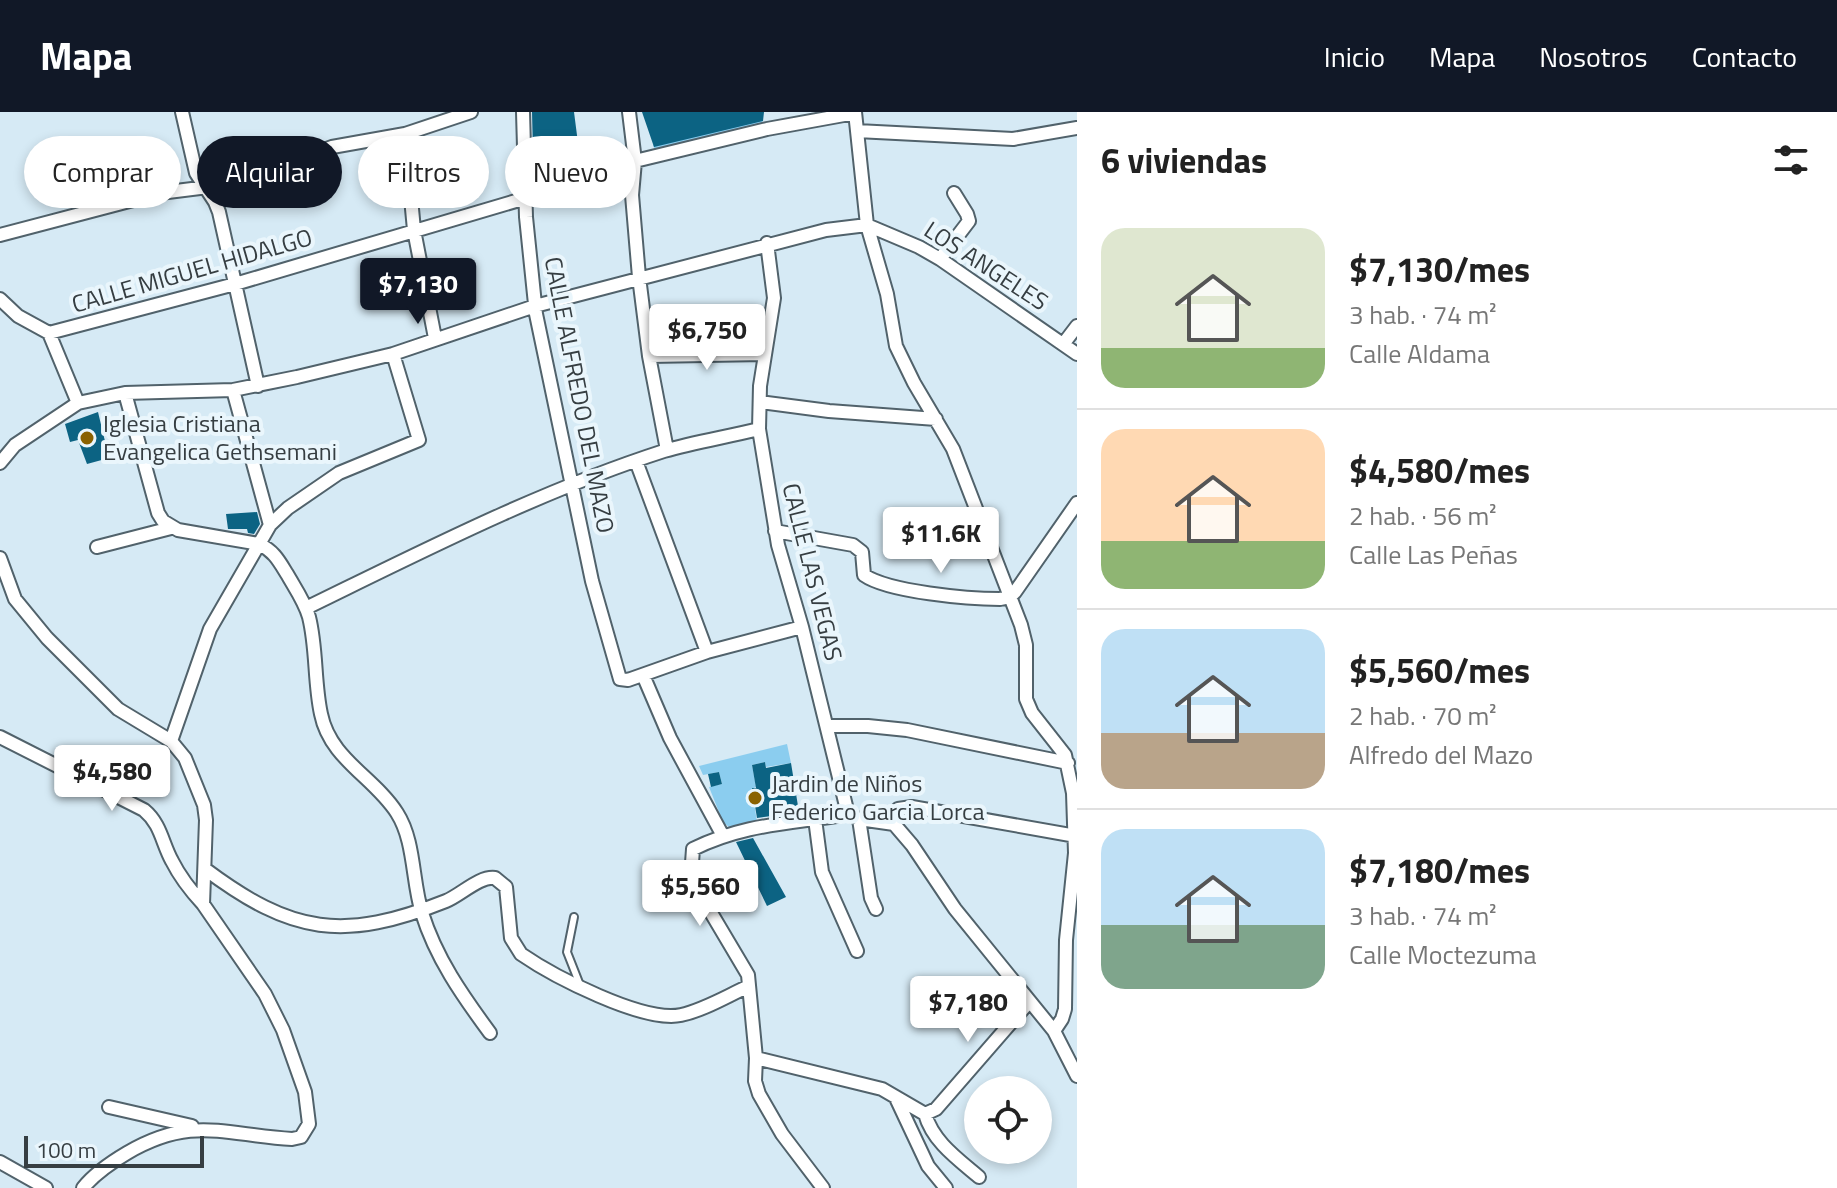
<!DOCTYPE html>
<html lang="es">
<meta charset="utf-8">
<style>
:root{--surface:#fff;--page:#f2f2f2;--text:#222;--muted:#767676;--line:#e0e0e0;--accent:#111827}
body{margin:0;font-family:"Titillium Web",sans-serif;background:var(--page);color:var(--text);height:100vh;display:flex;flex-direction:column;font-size:30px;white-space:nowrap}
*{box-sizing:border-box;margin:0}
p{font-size:26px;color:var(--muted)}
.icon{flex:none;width:44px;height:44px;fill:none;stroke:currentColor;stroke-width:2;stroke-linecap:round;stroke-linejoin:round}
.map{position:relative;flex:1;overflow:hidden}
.sheet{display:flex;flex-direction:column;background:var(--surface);width:760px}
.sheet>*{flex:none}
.hud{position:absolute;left:24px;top:24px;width:760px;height:72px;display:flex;gap:16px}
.controls{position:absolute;left:964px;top:964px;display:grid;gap:16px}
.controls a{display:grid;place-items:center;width:88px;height:88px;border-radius:50%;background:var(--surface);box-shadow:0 4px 12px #0003;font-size:40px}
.scale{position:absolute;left:24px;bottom:20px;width:180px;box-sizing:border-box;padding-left:8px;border:4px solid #363e42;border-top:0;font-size:22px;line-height:28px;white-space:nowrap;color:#363e42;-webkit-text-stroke:6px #eaf6fc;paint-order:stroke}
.price{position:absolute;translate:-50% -68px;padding:0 18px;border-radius:8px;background:#fff;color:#222;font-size:26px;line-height:52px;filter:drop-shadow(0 2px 4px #0008)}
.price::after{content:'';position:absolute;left:50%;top:48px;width:24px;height:18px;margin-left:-12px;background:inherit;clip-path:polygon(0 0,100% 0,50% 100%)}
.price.current{background:var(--accent);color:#fff}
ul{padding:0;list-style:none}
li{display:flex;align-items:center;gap:24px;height:200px;padding:0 24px}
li+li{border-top:2px solid var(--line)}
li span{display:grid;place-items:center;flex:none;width:224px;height:160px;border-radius:24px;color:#555}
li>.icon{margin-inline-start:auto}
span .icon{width:96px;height:96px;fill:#fffc;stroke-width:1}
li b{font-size:34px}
h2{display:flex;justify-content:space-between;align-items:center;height:96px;padding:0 24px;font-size:34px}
.chip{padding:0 28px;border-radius:36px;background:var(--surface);box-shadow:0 4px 12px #0003;font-size:28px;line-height:72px}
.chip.current{background:var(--accent);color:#fff}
header{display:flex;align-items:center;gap:48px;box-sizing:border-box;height:112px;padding:0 40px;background:var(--accent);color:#fff}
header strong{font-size:38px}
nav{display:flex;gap:44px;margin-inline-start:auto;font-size:28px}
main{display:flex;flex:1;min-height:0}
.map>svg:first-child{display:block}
.green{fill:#8bcdef}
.building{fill:#0c6383}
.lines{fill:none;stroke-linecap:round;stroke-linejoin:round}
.lane-casing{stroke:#51626b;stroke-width:10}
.street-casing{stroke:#51626b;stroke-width:16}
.lane{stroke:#fff;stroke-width:6}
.street{stroke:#fff;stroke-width:12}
.poi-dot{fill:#8a6201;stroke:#eaf6fc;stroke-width:3}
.labels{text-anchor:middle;stroke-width:8;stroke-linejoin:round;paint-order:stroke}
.street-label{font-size:24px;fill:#363e42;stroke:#eaf6fc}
.poi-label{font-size:24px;fill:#363e42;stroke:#eaf6fc;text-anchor:start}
</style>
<header>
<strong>Mapa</strong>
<nav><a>Inicio</a><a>Mapa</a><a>Nosotros</a><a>Contacto</a></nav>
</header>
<main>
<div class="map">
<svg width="1077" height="1076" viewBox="0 0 1077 1076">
<rect width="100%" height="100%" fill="#d6eaf5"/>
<path class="green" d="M 763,0 L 762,15 L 655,38 L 653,33 L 698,12 Z
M 787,632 L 791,651 L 766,655 L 765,650 L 752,653 L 756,675 L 752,677 L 757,710 L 729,715 L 723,710 L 709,675 L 722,672 L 719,660 L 703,663 L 699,654 Z"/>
<path class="building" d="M 532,0 L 574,0 L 578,31 L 533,41 Z
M 642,0 L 764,0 L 763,9 L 654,35 Z
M 98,300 L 109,346 L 87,352 L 78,328 L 70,330 L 65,312 Z
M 257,400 L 260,412 L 254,422 L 248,421 L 247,417 L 228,417 L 226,402 Z
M 765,650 L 766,656 L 791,651 L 798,694 L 777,697 L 779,703 L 757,706 L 752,676 L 756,676 L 752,653 Z
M 719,660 L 722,672 L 711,675 L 708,662 Z
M 753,726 L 786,785 L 767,794 L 736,730 Z"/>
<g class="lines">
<defs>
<path id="lane" d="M 574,805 L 567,840 L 580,873"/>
<path id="street" d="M 182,0 L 196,61 L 215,90 L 219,100 L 258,274
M 523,0 L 526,105 L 536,202 L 592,469 L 620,567 L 628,568 L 707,540 L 802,515
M 629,0 L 635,49 L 632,83 L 639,165 L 649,244 L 667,338
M 855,0 L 867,113 L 887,182 L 896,234 L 914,271 L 953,337 L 1021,513 L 1026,533 L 1026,587 L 1032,601 L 1065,643 L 1073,681 L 1075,741 L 1066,828 L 1065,897 L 1062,907 L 1054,919
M 857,19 L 1013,27 L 1077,16
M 405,22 L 414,118 L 435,226
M 0,123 L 160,81 L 232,72 L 332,35 L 405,22 L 471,0
M 767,131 L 774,186 L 760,274 L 759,317 L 778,433 L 802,515 L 848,702
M 940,147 L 969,109 L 967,102 L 954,81
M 0,187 L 18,204 L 49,221 L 78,291
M 49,221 L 235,172 L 526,86 L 635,49 L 767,17 L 855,1
M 1064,231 L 1077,214
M 649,244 L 765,242
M 233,278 L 270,413
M 125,281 L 158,401 L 163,409 L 178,418 L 259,432 C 274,439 279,449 287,462 C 295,476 305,490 309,505 C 317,537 314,570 321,602 C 330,647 374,665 397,701 C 415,729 412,769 422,801 C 436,846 462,883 490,921
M 760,290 L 829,299 L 936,307
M 636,349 L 707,540
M 0,351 L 15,333 L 78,291 L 125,281 L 233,278 L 297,265 L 393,242 L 535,194 L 826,118 L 867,113 L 919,135 L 940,147 L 1077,242
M 900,418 L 985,424
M 775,419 L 853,433 L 862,440 L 864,463 C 888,480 969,487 1000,487 L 1010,485 L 1015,480 L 1077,391
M 97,435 L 171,416
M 0,446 L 15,487 L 47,526 L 118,597 L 171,629 L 185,646 L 204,693 L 206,708 L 203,792 L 265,882 L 283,918 L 305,980 L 309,1012 L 301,1025 L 292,1027 C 224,1023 192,1003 127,1041 C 110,1051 95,1061 83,1076
M 306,496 C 423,439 540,379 664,339 C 694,330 727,325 759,317
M 643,563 L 670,626 L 723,724
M 828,614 L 868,614 L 907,618 L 1068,651
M 0,625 L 144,698 C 161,712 162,731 172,749 C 180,765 191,779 203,792
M 171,629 L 210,517 L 270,413 L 288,396 L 339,361 L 419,328 L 393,242
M 815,707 L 822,760 L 857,839
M 859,707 L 871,786 L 876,797
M 894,712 L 894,702 L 898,697 L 912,695 L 1076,724
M 205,757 C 292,822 343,830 446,789 C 461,783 479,764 495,766 L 506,775 L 511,826 L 521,842 C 553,864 643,911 681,903 C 704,898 727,884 749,874
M 756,946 L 882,977 L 925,1002
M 896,986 L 928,1054 L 946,1076
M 109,995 L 192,1014
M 925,1002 L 936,997 L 1029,890
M 925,1002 C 933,1030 958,1047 979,1065
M 0,1050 L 46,1076
M 823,1076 L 782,1022 L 759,982 L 755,969 L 756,946 L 748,863 L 694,772 L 691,765 L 693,737 C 746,711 791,712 848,702 L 859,707 L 894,712 L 912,733 L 955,797 L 1054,919 L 1077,964"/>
</defs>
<use href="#lane" class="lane-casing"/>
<use href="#street" class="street-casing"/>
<use href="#lane" class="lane"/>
<use href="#street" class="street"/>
</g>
<g class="poi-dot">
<circle cx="87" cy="326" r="8"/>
<circle cx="755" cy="686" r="8"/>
</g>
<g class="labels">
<g class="street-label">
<text transform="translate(986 154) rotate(33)" y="8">LOS ANGELES</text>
<text transform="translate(192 159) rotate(-16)" y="8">CALLE MIGUEL HIDALGO</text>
<text transform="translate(579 283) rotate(79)" y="8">CALLE ALFREDO DEL MAZO</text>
<text transform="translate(812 460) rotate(76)" y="8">CALLE LAS VEGAS</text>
</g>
<g class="poi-label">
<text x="103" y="320">Iglesia Cristiana<tspan x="103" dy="28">Evangelica Gethsemani</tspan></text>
<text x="771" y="680">Jardin de Niños<tspan x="771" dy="28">Federico Garcia Lorca</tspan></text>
</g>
</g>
</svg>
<div class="controls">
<a><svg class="icon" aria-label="locate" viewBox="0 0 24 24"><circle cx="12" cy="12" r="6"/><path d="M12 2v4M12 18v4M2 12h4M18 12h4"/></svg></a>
</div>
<div class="scale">100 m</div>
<b class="price current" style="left:418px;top:214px">$7,130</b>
<b class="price" style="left:707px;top:260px">$6,750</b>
<b class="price" style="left:941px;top:463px">$11.6K</b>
<b class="price" style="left:112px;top:701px">$4,580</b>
<b class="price" style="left:700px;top:816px">$5,560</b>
<b class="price" style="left:968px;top:932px">$7,180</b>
<div class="hud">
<a class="chip">Comprar</a>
<a class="chip current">Alquilar</a>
<a class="chip">Filtros</a>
<a class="chip">Nuevo</a>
</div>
</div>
<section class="sheet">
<h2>6 viviendas<svg class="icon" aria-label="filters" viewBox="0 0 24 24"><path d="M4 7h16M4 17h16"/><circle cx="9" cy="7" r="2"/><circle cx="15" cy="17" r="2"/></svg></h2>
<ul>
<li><span style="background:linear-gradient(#dfe7d0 75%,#8fb573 0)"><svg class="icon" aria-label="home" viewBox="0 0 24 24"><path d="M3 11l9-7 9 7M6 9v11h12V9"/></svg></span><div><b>$7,130/mes</b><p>3 hab. · 74 m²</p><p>Calle Aldama</p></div></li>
<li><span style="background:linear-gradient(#ffd9b3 70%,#8fb573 0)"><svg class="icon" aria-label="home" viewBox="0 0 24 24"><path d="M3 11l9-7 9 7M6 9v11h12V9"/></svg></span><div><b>$4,580/mes</b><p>2 hab. · 56 m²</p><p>Calle Las Peñas</p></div></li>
<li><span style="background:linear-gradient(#bfe0f5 65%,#b9a48a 0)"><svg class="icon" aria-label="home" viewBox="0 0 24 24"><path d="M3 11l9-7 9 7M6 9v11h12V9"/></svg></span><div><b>$5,560/mes</b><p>2 hab. · 70 m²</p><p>Alfredo del Mazo</p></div></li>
<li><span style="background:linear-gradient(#bfe0f5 60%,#7fa58c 0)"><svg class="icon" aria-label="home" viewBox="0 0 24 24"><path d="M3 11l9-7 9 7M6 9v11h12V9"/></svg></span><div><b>$7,180/mes</b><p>3 hab. · 74 m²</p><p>Calle Moctezuma</p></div></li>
</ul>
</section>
</main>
